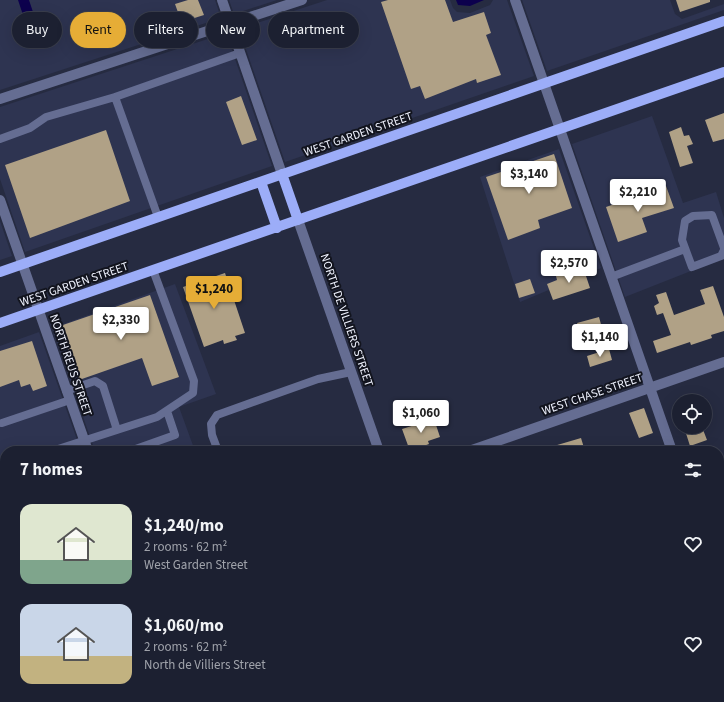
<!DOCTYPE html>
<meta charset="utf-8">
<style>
:root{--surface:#1c2031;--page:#252839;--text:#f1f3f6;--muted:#a0a3ab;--line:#3a3e4d;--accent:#e6ad36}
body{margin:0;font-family:"Source Sans 3",sans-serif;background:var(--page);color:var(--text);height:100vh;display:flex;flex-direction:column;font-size:15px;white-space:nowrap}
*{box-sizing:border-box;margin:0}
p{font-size:13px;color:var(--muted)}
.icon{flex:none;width:22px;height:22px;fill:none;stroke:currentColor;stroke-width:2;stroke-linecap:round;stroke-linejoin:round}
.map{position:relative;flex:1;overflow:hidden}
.panel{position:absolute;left:0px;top:446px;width:724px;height:256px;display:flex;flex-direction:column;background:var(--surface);border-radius:16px 16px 0 0;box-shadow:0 4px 16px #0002,0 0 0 1px var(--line)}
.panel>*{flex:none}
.banner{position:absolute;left:12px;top:12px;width:400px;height:36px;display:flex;gap:8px}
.buttons{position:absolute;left:672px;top:394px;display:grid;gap:8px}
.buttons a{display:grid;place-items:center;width:40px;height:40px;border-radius:50%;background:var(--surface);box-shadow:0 4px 16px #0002,0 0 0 1px var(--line);font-size:20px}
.price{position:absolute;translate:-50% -34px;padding:0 9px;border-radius:4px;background:#fff;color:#222;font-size:13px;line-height:26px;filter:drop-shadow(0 1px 2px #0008)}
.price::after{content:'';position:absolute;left:50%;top:24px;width:12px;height:9px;margin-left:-6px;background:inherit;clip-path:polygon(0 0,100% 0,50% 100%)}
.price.current{background:var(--accent);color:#111}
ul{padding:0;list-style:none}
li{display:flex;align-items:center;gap:12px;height:100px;padding:0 20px}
li span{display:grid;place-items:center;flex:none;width:112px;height:80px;border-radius:12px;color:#555}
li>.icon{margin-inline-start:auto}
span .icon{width:48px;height:48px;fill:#fffc;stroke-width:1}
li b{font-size:17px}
h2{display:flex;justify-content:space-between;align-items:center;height:48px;padding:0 20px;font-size:17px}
.tag{padding:0 14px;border-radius:18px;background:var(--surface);box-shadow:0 4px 16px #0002,0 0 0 1px var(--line);font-size:14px;line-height:36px}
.tag.current{background:var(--accent);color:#111}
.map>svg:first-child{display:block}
.built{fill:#2e3451}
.water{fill:#0c004d}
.building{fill:#b0a186}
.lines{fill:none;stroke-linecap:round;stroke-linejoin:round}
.lane{stroke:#656d92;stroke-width:8}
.street{stroke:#656d92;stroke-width:10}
.secondary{stroke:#8491cb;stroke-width:10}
.primary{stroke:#9cadf8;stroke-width:10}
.labels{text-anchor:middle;stroke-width:4;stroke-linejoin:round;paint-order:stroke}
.street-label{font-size:12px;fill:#eff2fe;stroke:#12141e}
</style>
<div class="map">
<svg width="724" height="702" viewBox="0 0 724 702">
<rect width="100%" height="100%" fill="#262b41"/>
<path class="built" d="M 0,0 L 215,0 L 221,18 L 0,90 Z
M 229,0 L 277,0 L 234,14 Z
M 327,0 L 450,0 L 453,8 L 457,12 L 470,13 L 490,5 L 493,0 L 507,0 L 534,76 L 285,162 L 239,29 Z
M 522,0 L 670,0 L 675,14 L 682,19 L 724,4 L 724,10 L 547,71 Z
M 226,33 L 272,166 L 25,252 L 0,179 L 0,107 Z
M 652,116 L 683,203 L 716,192 L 724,218 L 724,258 L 625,297 L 572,144 Z
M 559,149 L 601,268 L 520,302 L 480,177 Z
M 0,221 L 12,256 L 0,260 Z
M 175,284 L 216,394 L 179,407 L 195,451 L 95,451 L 52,328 Z
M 39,332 L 81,451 L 5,451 L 5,603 L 0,605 L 0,346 Z"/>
<path class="water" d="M 18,0 L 29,0 L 33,12 L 23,15 Z
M 456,0 L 484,0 L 470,6 L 458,5 Z"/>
<path class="building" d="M 188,0 L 198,0 L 204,15 L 185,21 L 183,16 L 180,18 L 175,4 Z
M 388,0 L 445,0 L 453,22 L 484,12 L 491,33 L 486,35 L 501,75 L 477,83 L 476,79 L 425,99 L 420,86 L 411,89 L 381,2 Z
M 676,0 L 710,0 L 710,2 L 680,12 Z
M 241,96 L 257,140 L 242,145 L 226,102 Z
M 724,113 L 724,139 L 713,142 L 705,120 Z
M 681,127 L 684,136 L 689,135 L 693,144 L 687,146 L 693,163 L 680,167 L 669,132 Z
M 106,130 L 130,201 L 30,238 L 5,165 Z
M 554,154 L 572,208 L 538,220 L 540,228 L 508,240 L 486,177 Z
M 666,186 L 674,208 L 642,218 L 647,232 L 618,242 L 606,207 Z
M 583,267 L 590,288 L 553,300 L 547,284 L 557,280 L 556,276 Z
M 225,273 L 245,333 L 235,336 L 237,340 L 224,344 L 223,340 L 204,347 L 183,287 Z
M 530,279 L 535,293 L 519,298 L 515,284 Z
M 713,286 L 724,317 L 724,331 L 711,335 L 712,338 L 691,345 L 690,342 L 657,353 L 653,341 L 671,335 L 663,313 L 657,315 L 654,306 L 659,303 L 656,295 L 666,292 L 674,315 L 705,304 L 700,290 Z
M 150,295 L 179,377 L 152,386 L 142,358 L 79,380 L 60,326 Z
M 599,317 L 602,328 L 581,334 L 577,323 Z
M 32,341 L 47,386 L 33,391 L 30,384 L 21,387 L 19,380 L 0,387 L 0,351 Z
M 609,349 L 612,360 L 590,367 L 587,356 Z
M 644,408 L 653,433 L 639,438 L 629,413 Z
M 434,419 L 440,437 L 428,441 L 429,444 L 410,451 L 402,429 Z
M 684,427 L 702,427 L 707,440 L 690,446 Z
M 581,438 L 585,451 L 547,451 L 547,448 Z"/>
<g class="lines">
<path class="lane" d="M 115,97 L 240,53
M 0,139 L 30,128 L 46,117 L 115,97 L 158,217
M 724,248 L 712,215 L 693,216 L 685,221 L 682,240 L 692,267 L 721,256 L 724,250
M 611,277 L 685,249
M 66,391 L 95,381 L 103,386 L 117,430
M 2,423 L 70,400
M 52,451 L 157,417 L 193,393 L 194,381 L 153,270
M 130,451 L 175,435 L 167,411
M 218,451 L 212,435 L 211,424 L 217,415 L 318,379 L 351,372
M 0,468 L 5,467
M 0,508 L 5,506"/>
<path class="street" d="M 222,0 L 282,174
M 515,0 L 672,451
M 0,99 L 302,0
M 0,200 L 88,451
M 298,220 L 379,451
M 469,451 L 724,362
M 719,586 L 724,600
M 0,613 L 5,612
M 173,697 L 175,702
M 465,697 L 467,702"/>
<path class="secondary" d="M 719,651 L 724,649
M 572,702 L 586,697"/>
<path class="primary" d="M 282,174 L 298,220
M 261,182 L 277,228
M 0,272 L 724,21
M 0,323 L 724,72"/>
</g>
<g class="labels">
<g class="street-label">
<text transform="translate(358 134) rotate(-19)" y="4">WEST GARDEN STREET</text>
<text transform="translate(74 284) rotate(-19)" y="4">WEST GARDEN STREET</text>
<text transform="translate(347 320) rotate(71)" y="4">NORTH DE VILLIERS STREET</text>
<text transform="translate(71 365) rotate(71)" y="4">NORTH REUS STREET</text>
<text transform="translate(592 394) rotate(-19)" y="4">WEST CHASE STREET</text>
</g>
</g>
</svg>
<div class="buttons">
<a><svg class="icon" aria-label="locate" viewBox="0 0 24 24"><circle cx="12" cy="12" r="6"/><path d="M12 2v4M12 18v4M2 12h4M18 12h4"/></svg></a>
</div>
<b class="price" style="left:529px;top:195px">$3,140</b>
<b class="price" style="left:638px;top:213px">$2,210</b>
<b class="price" style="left:569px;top:284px">$2,570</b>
<b class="price current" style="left:214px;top:310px">$1,240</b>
<b class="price" style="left:121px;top:341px">$2,330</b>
<b class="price" style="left:600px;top:358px">$1,140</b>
<b class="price" style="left:421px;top:434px">$1,060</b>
<div class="banner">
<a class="tag">Buy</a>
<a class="tag current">Rent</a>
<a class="tag">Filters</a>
<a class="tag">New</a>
<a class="tag">Apartment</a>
</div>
<section class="panel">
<h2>7 homes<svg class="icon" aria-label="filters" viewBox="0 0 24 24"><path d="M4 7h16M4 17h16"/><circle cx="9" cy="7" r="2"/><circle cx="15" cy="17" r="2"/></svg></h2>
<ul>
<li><span style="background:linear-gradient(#dfe7d0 70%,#7fa58c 0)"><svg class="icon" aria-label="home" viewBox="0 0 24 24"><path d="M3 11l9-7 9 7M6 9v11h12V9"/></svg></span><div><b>$1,240/mo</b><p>2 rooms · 62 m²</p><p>West Garden Street</p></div><svg class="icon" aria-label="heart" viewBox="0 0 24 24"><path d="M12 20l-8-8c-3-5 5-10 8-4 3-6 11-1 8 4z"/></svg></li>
<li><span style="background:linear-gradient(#c9d6e8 65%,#c2b280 0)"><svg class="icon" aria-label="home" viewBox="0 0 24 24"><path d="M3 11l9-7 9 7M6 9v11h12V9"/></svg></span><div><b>$1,060/mo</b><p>2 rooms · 62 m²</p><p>North de Villiers Street</p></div><svg class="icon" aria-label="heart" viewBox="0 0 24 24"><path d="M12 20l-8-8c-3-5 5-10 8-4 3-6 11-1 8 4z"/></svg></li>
</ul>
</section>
</div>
